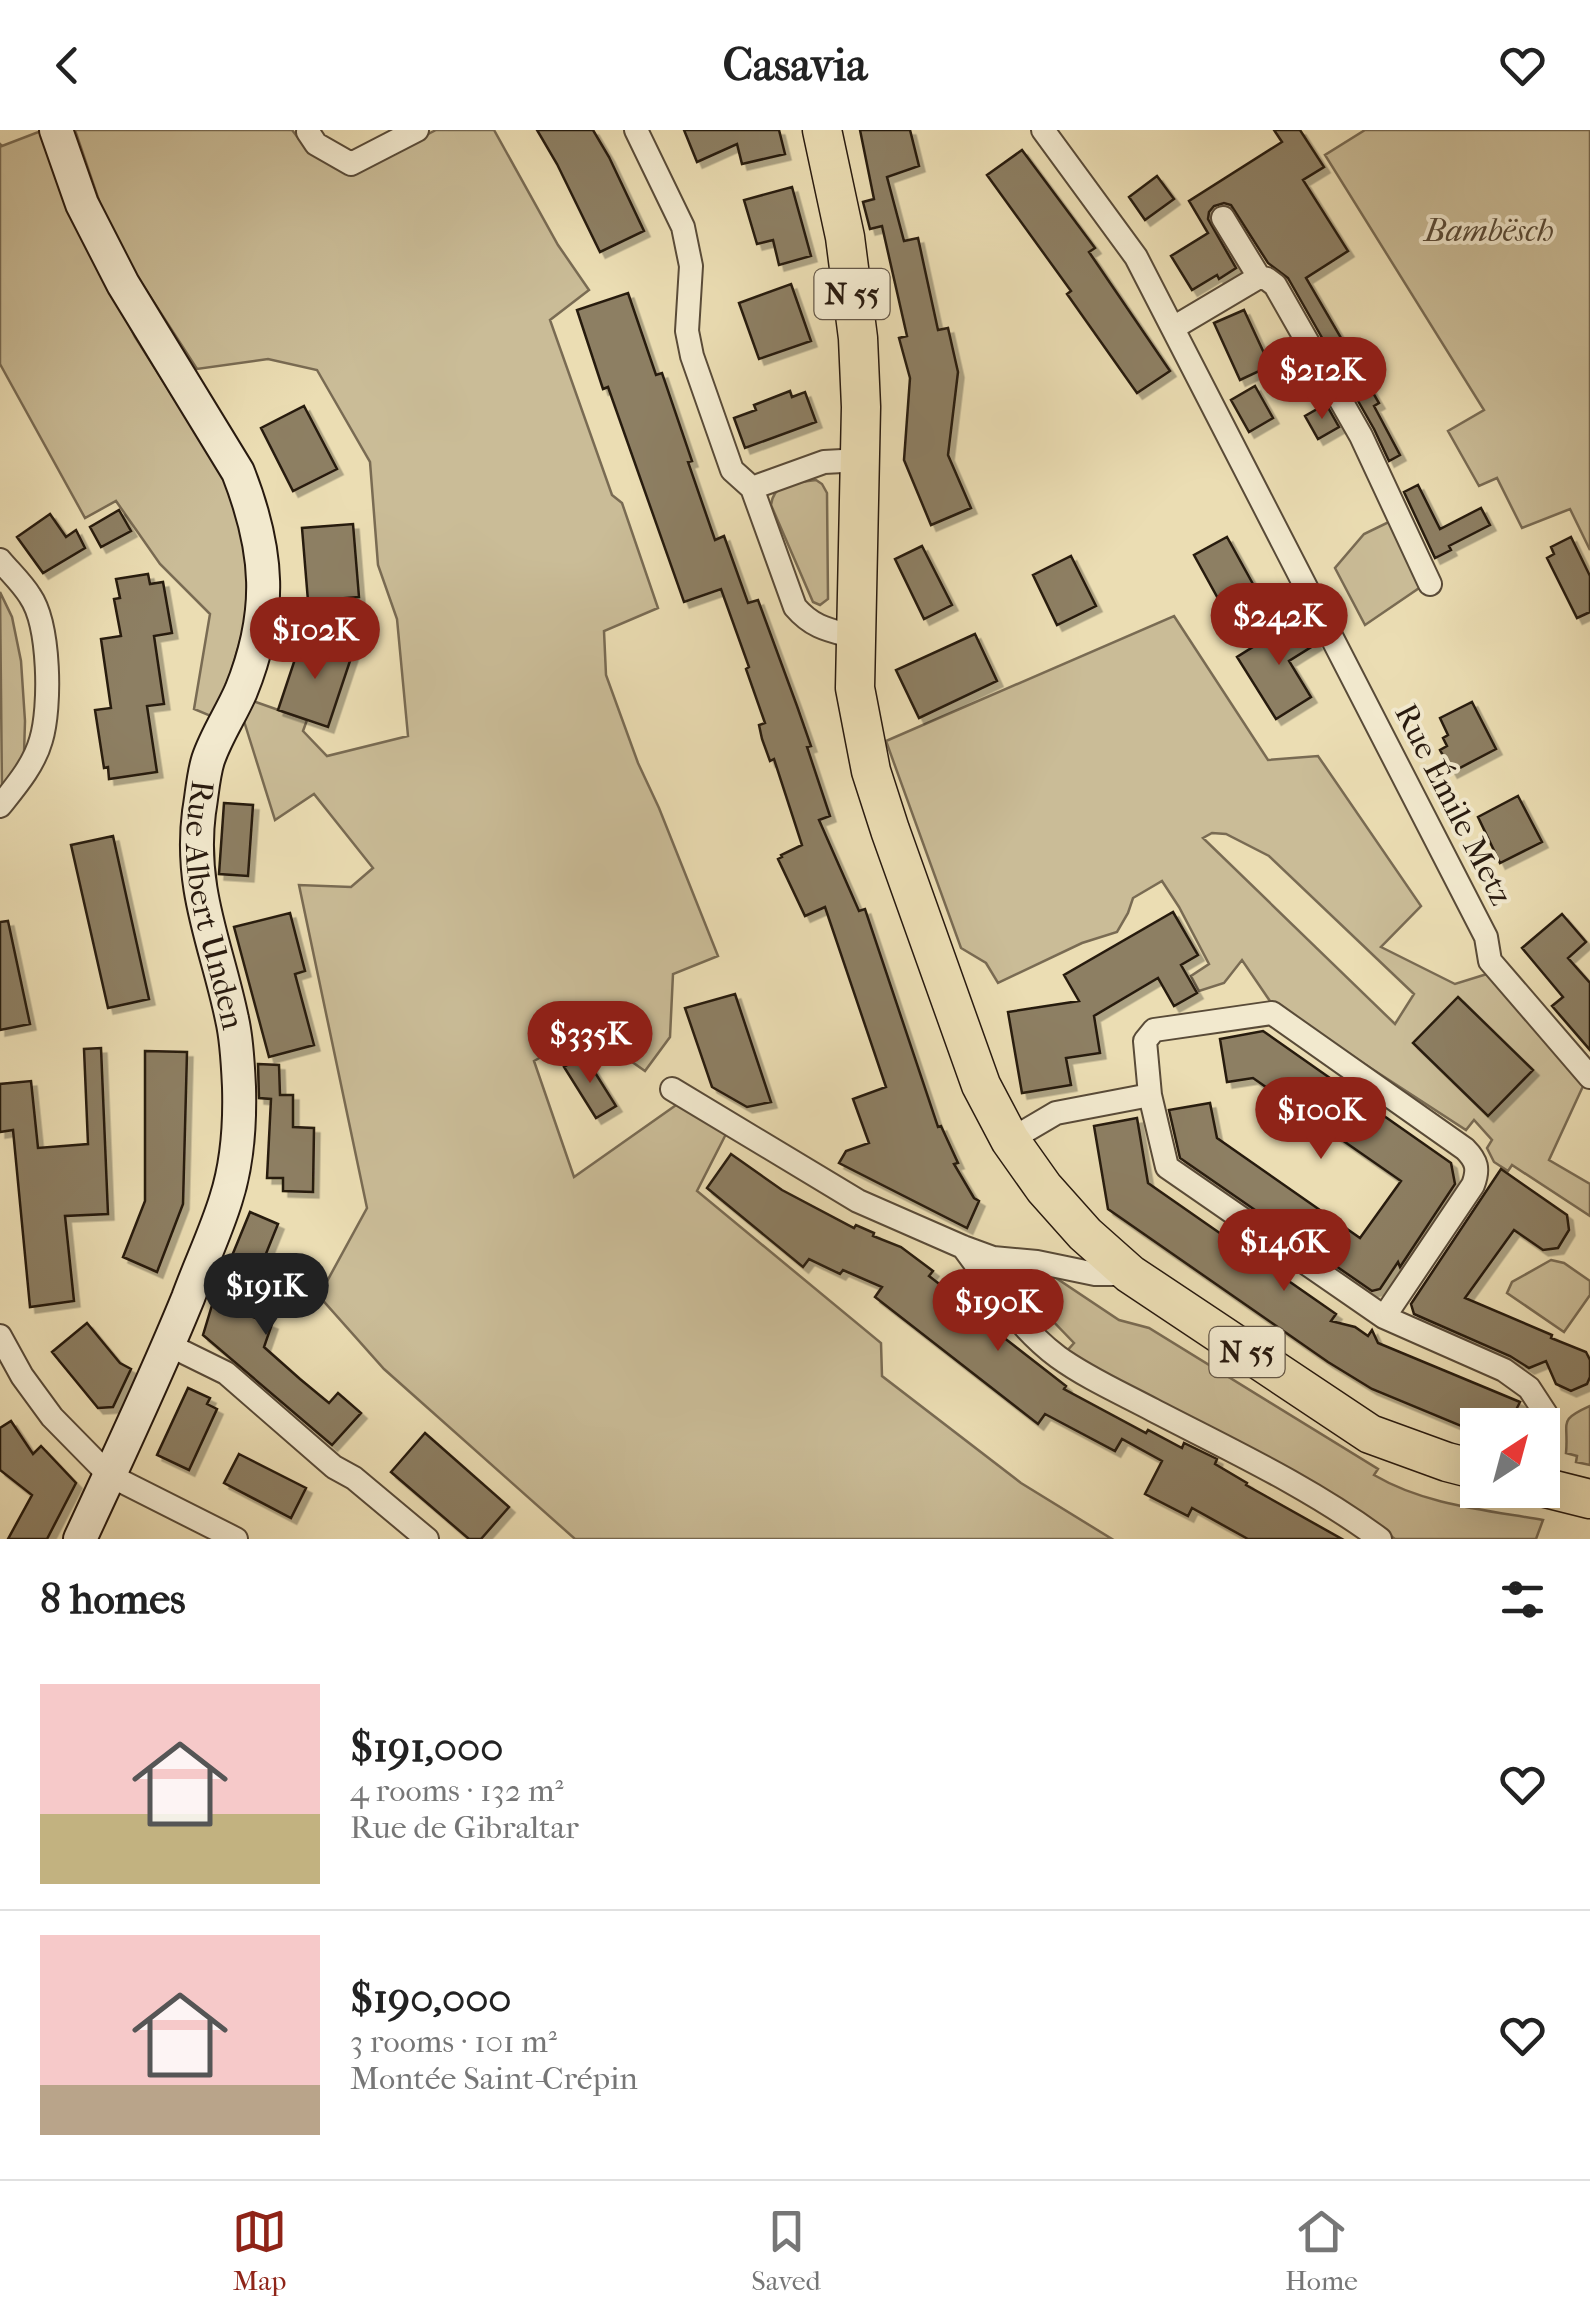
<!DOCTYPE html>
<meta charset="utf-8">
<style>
:root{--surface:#fff;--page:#f6f6f6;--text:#222;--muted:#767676;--line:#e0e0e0;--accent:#8f2418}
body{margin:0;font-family:"IM FELL French Canon",serif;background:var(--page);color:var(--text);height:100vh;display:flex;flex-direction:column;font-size:38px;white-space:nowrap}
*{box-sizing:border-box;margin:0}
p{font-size:32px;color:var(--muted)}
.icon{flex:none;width:55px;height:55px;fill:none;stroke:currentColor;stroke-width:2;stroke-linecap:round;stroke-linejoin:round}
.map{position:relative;height:1409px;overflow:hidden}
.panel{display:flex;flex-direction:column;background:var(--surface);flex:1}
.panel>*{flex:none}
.needle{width:65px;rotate:36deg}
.fabs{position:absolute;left:1460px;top:1278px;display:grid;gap:20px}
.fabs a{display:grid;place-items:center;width:100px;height:100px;border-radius:0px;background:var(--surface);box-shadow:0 10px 40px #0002;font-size:50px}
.price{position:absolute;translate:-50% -85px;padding:0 22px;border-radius:35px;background:var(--accent);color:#fff;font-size:32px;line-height:65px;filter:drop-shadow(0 2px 5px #0008)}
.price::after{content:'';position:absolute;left:50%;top:60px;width:30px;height:22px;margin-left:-15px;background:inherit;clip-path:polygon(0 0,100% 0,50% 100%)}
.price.active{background:#222;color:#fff}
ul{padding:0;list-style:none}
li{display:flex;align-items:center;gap:30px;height:250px;padding:0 40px}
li+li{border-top:2px solid var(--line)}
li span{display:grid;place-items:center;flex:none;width:280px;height:200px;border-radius:0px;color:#555}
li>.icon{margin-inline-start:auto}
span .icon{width:120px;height:120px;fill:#fffc;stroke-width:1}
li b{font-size:42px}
h2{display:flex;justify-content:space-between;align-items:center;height:120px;padding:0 40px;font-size:42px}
header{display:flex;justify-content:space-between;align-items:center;height:130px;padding:0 40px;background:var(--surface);font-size:45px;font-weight:700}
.menu{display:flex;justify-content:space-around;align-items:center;height:140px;border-top:2px solid var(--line);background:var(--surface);font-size:28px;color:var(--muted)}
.menu a{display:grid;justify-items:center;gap:5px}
.menu .active{color:var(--accent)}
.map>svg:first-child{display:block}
.green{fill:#cabc97;stroke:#796b53;stroke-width:2.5;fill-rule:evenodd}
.building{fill:#8d7f64;stroke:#281a0f;stroke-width:2.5;filter:url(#shadow)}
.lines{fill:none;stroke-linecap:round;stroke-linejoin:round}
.minor-casing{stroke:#594b38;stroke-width:26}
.secondary-casing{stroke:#281a0f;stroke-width:36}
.primary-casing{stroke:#281a0f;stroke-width:41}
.minor{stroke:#f2e9ce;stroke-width:22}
.secondary{stroke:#f2e9ce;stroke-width:32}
.primary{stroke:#ebddb3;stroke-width:38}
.labels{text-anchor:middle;stroke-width:8;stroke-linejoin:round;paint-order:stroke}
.shield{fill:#f2e9ce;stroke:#655848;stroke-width:2.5}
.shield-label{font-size:30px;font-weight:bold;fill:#281a0f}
.park-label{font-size:32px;font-style:italic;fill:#594b38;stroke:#f2e9ce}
.street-label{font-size:32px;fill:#281a0f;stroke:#f2e9ce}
</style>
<header><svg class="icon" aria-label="back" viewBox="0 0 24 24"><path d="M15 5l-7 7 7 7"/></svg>Casavia<svg class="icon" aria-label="heart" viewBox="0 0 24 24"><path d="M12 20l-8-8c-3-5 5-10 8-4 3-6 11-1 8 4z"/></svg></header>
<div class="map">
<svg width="1590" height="1409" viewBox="0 0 1590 1409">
<defs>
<filter id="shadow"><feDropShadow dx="5.5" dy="5.5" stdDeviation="0" flood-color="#0004"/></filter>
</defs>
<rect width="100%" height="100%" fill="#ebddb3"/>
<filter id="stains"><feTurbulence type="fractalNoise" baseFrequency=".002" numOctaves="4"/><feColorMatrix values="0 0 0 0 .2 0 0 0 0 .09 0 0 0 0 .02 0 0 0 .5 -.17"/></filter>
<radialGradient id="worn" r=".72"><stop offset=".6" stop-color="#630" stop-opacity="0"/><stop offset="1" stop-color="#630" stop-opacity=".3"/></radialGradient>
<path class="green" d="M 75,0 L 292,0 L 310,23 L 349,45 L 436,0 L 494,0 L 558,115 L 589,160 L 550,190 L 612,365 L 622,373 L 658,478 L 604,501 L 606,545 L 638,633 L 659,678 L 718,826 L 673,844 L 670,907 L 645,941 L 588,901 L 534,931 L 574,1047 L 679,973 L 726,1004 L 697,1061 L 881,1213 L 882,1246 L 1021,1353 L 1112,1409 L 575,1409 L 384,1239 L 319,1166 L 367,1078 L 299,755 L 351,757 L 373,738 L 314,664 L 275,690 L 243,588 L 253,571 L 307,590 L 303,601 L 327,626 L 408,606 L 397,489 L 378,435 L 370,332 L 317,240 L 268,229 L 197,239 L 111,106 Z
M 1365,0 L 1590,0 L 1590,420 L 1570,379 L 1522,398 L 1497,348 L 1479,356 L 1448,301 L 1484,280 L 1325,25 Z
M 41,1 L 71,78 L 135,207 L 227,352 L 247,422 L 247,487 L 227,556 L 213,587 L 194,579 L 210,484 L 160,434 L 116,371 L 85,388 L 0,234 L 0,14 L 2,16 Z
M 816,350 L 822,354 L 827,363 L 828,469 L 820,475 L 813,472 L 771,375 C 774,351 796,353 816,350 Z
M 1395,389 L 1425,454 L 1365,495 L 1335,438 L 1364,404 Z
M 0,462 L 12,487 L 21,531 L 25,591 L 24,624 L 2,661 Z
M 1174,486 L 1268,630 L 1318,626 L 1421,776 L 1381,817 L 1455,854 L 1487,844 L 1584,954 L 1549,1030 L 1590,1054 L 1590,1086 L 1512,1035 L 1508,1041 L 1494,1032 L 1487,1018 L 1492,1010 L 1474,990 L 1466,1000 L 1272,874 L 1242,830 L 1224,853 L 1199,861 L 1191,846 L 1209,834 L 1179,777 L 1162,751 L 1133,768 L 1128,783 L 1117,802 L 1082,813 L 998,853 L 986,833 L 961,818 L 886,611 ZM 1212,703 L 1226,704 L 1269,726 L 1414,864 L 1395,894 L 1203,708 Z
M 1551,1130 L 1564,1133 L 1590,1151 L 1590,1165 L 1564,1202 L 1507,1163 L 1512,1152 Z
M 1009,1137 L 1047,1142 L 1119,1190 L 1149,1198 L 1378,1339 L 1374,1345 C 1425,1375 1486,1380 1543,1390 L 1536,1409 L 1395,1409 L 1361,1384 L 1066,1222 L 1074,1213 L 1016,1153 L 1007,1161 L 999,1152 L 999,1147 Z
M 1590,1276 L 1590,1335 L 1576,1332 L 1577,1326 L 1566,1323 C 1569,1291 1557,1291 1590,1276 Z"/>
<path class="building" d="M 537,0 L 593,0 L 609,27 L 644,101 L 600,122 L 557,34 Z
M 684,0 L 779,0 L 785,24 L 742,34 L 737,14 L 697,32 Z
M 860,0 L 910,0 L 919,36 L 887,47 L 904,111 L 918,108 L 938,200 L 948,198 L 958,242 L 948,325 L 971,378 L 931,395 L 904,330 L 910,248 L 899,208 L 907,206 L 882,96 L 870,99 L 863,72 L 874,69 Z
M 1274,0 L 1300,0 L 1324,37 L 1303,50 L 1348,121 L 1306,148 L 1379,273 L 1374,276 L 1400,325 L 1389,331 L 1374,299 L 1288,148 L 1268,133 L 1231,75 L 1224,73 L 1214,76 L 1209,82 L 1208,89 L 1236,138 L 1219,149 L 1217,145 L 1192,160 L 1171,126 L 1208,103 L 1189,71 L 1282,12 Z
M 1022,20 L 1095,118 L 1089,122 L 1170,241 L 1137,263 L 1067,164 L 1071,161 L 987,45 Z
M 1157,46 L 1174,69 L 1145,90 L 1129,67 Z
M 792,57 L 811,126 L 779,135 L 773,110 L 757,114 L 744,70 Z
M 791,154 L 811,211 L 759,229 L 739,173 Z
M 628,163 L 656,245 L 662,243 L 692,331 L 688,332 L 715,410 L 724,406 L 748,473 L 758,470 L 797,576 L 811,616 L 807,617 L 830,686 L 819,690 L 859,781 L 865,779 L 938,997 L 941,996 L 958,1033 L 954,1034 L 974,1068 L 979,1071 L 967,1098 L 839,1033 L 846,1021 L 869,1013 L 853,969 L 886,957 L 825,777 L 805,786 L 778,729 L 782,727 L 781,725 L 802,715 L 774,629 L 770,631 L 762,609 L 759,595 L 765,593 L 746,539 L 749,537 L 721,459 L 684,472 L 608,257 L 603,259 L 577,180 Z
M 1244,180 L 1270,236 L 1240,250 L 1214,193 Z
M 1255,256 L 1273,288 L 1249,302 L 1231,270 Z
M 790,261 L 792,267 L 805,262 L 816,292 L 745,318 L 734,288 L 756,280 L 754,275 Z
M 1326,274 L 1339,297 L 1318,309 L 1305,286 Z
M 304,276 L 337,339 L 293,361 L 261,298 Z
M 1418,355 L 1440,399 L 1481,378 L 1490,395 L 1449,416 L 1451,420 L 1435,428 L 1404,362 Z
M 119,380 L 131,401 L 101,417 L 90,397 Z
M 50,384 L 66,407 L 76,400 L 85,418 L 43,443 L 17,407 Z
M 353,394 L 359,467 L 308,471 L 302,398 Z
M 1227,407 L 1264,474 L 1231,492 L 1194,425 Z
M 1571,407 L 1590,446 L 1590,482 L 1577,488 L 1547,428 L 1554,424 L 1551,417 Z
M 922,416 L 952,475 L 924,489 L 895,429 Z
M 1071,426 L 1096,476 L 1057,495 L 1033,445 Z
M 148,444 L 150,454 L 163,452 L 172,503 L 154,506 L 164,574 L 147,576 L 157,642 L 109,649 L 108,637 L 104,638 L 95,580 L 111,578 L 101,509 L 121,506 L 114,469 L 120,468 L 116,449 Z
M 1299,488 L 1316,514 L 1289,531 L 1311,567 L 1276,589 L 1237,527 Z
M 975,504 L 997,551 L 919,588 L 896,540 Z
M 302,508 L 352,525 L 328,597 L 278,580 Z
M 1472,572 L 1496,619 L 1452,642 L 1440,620 L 1447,616 L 1443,608 L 1448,605 L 1440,588 Z
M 1518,666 L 1542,712 L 1500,733 L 1478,687 Z
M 224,673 L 253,675 L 248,746 L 219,744 Z
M 113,706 L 149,869 L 108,878 L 71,715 Z
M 1173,782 L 1198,825 L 1181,835 L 1197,863 L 1174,876 L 1158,848 L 1094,886 L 1100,923 L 1066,928 L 1071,955 L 1022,963 L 1008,882 L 1079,871 L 1064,845 Z
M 290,783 L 305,841 L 295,844 L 314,915 L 269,927 L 234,797 Z
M 1562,784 L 1586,812 L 1568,828 L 1590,853 L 1590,920 L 1552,876 L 1563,867 L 1522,818 Z
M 8,791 L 30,894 L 0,900 L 0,792 Z
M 735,864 L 771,972 L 747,977 L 712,957 L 685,878 Z
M 1458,867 L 1533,940 L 1488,986 L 1413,913 Z
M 1263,901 L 1451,1033 L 1455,1054 L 1400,1137 L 1398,1132 L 1380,1159 L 1372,1161 L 1180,1028 L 1169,980 L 1210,973 L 1217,1008 L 1360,1108 L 1401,1051 L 1253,948 L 1227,952 L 1220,909 Z
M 101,918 L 108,1084 L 65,1086 L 74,1171 L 30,1177 L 13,1000 L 0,1002 L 0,954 L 31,951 L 38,1018 L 88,1014 L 84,919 Z
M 145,921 L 187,922 L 183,1074 L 157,1142 L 123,1127 L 145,1071 Z
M 584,925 L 616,976 L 596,988 L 564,937 Z
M 258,934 L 279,935 L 280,965 L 293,965 L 293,997 L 314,998 L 313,1062 L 283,1061 L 283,1048 L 267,1048 L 271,969 L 259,968 Z
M 1137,988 L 1148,1053 L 1336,1184 L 1331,1191 L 1355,1197 L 1368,1206 L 1372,1200 L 1378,1213 L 1520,1272 L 1517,1278 L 1517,1295 L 1478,1295 L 1478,1303 L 1372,1259 L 1328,1232 L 1108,1079 L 1094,996 Z
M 731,1024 L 782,1060 L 854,1098 L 856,1095 L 874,1103 L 873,1106 L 901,1117 L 933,1141 L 929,1146 L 951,1163 L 949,1165 L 1066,1256 L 1064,1259 L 1146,1303 L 1148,1300 L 1182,1318 L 1184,1313 L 1217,1329 L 1215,1334 L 1247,1353 L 1246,1355 L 1342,1409 L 1248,1409 L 1192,1378 L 1188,1386 L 1145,1364 L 1162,1331 L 1122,1309 L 1115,1321 L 1045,1284 L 1038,1294 L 875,1167 L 882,1157 L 843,1140 L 840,1144 L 809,1129 L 803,1137 L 707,1058 Z
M 1501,1039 L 1567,1085 L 1569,1100 L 1558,1118 L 1543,1120 L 1514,1100 L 1465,1168 L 1552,1205 L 1551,1208 L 1586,1222 L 1590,1230 L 1590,1247 L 1587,1254 L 1571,1261 L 1556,1254 L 1546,1231 L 1529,1238 L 1510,1226 L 1414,1184 L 1411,1174 Z
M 250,1082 L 278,1094 L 242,1183 L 272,1194 L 264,1217 L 300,1249 L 329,1273 L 338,1263 L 361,1283 L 332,1315 L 203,1205 L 213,1172 Z
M 87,1193 L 120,1233 L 131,1239 L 113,1277 L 98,1278 L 52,1222 Z
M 188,1258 L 210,1268 L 207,1274 L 217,1279 L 189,1340 L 157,1325 Z
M 11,1291 L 33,1324 L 41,1316 L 76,1353 L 47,1409 L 8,1409 L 32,1365 L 0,1340 L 0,1298 Z
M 425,1303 L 509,1377 L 481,1409 L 469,1409 L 391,1342 Z
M 239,1324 L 306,1358 L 291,1388 L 224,1353 Z"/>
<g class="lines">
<defs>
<path id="minor" d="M 636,0 L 683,97 L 691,136 L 687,201 L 692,226 L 732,340 L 752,358
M 1043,0 L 1136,127 L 1486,807 L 1490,831 L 1590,947
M 308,2 L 316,14 L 351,34 L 417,0
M 1223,88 L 1259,147
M 1173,198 L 1259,147 L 1267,149 L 1275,155 L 1361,306 L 1430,454
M 0,430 C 10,442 22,453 30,466 C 50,495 51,577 41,610 C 34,635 16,656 0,676
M 855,507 C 829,500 813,498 795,477 L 752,358 L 824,332 L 861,330
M 672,959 L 858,1071 L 963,1117 L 993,1128 L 1037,1132 L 1095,1144 L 1130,1144
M 1010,1010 L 1056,983 L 1150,965
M 963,1117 C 992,1156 1019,1198 1058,1227 C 1087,1248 1121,1263 1153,1280 C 1230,1320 1310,1357 1380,1409
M 1384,1187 L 1473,1055 C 1479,1039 1477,1031 1465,1019 L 1272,883 L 1154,900 L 1145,911 L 1150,965 L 1167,1037 L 1384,1187 L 1504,1240 L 1529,1258 L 1546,1284 L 1545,1321 L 1542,1330
M 0,1206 L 22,1246 L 52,1287 L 109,1345 L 236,1409
M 169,1215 L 226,1243 L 334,1337 L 354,1348 L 427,1409"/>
<g id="secondary">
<path id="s1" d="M 56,0 L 82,74 L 123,154 L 238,342 C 269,421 273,482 241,561 C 231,584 216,606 208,630 C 203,646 202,665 199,682 C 189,760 217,816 232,889 C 237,910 238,935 239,957 C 240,992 237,1035 226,1069 C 216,1102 200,1135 188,1168 C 155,1249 117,1329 80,1409"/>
</g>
<path id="primary" d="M 822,0 L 845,107 L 858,208 L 861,277 L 855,558 L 871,641 L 890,700 L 981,955 L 1010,1010 L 1044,1058 L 1085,1104 L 1130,1144 L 1370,1304 L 1447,1332 L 1478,1340
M 1542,1357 L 1590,1369"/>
</defs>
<use href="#minor" class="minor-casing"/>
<use href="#secondary" class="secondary-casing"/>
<use href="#primary" class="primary-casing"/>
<use href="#minor" class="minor"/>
<use href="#secondary" class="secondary"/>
<use href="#primary" class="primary"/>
</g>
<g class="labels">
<g class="shield">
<rect x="814.5" y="139" width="75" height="50" rx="8"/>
<rect x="1209.5" y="1197" width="75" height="50" rx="8"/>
</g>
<g class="shield-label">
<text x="852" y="174">N 55</text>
<text x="1247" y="1232">N 55</text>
</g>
<g class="park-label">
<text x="1489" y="111">Bambësch</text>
</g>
<g class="street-label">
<text transform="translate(1454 674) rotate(63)" y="11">Rue Émile Metz</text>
<text dy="11" stroke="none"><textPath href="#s1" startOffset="838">Rue Albert Unden</textPath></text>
</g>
</g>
<rect width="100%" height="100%" filter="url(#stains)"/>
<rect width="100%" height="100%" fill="url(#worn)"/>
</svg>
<div class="fabs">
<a><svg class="needle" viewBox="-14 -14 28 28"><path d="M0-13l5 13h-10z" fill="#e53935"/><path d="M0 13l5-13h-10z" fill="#767676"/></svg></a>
</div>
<b class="price" style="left:1322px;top:292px">$212K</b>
<b class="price" style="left:1279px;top:538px">$242K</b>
<b class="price" style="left:315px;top:552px">$102K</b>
<b class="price" style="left:590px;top:956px">$335K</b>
<b class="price" style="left:1321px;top:1032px">$100K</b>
<b class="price" style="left:1284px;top:1164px">$146K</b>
<b class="price active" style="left:266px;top:1208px">$191K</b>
<b class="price" style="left:998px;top:1224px">$190K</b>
</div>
<section class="panel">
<h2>8 homes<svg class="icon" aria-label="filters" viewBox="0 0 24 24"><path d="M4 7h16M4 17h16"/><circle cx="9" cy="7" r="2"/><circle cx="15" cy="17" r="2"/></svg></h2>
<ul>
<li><span style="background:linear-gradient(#f6c9c9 65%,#c2b280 0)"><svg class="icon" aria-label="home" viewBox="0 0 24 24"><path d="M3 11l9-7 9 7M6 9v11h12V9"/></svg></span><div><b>$191,000</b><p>4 rooms · 132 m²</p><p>Rue de Gibraltar</p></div><svg class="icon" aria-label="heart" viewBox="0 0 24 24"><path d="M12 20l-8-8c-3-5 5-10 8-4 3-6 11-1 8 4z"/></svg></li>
<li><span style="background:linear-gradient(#f6c9c9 75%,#b9a48a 0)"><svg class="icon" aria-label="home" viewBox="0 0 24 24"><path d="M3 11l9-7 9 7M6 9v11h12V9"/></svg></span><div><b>$190,000</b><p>3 rooms · 101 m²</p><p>Montée Saint-Crépin</p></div><svg class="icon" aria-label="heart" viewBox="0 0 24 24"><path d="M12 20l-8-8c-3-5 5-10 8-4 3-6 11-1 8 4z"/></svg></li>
</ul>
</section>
<nav class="menu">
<a class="active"><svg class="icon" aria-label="map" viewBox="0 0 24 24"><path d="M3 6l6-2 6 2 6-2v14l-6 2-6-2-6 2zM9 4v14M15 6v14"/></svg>Map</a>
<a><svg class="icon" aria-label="saved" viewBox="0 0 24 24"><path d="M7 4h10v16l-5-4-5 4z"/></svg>Saved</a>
<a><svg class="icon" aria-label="home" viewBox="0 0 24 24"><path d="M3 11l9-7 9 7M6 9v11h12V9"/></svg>Home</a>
</nav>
